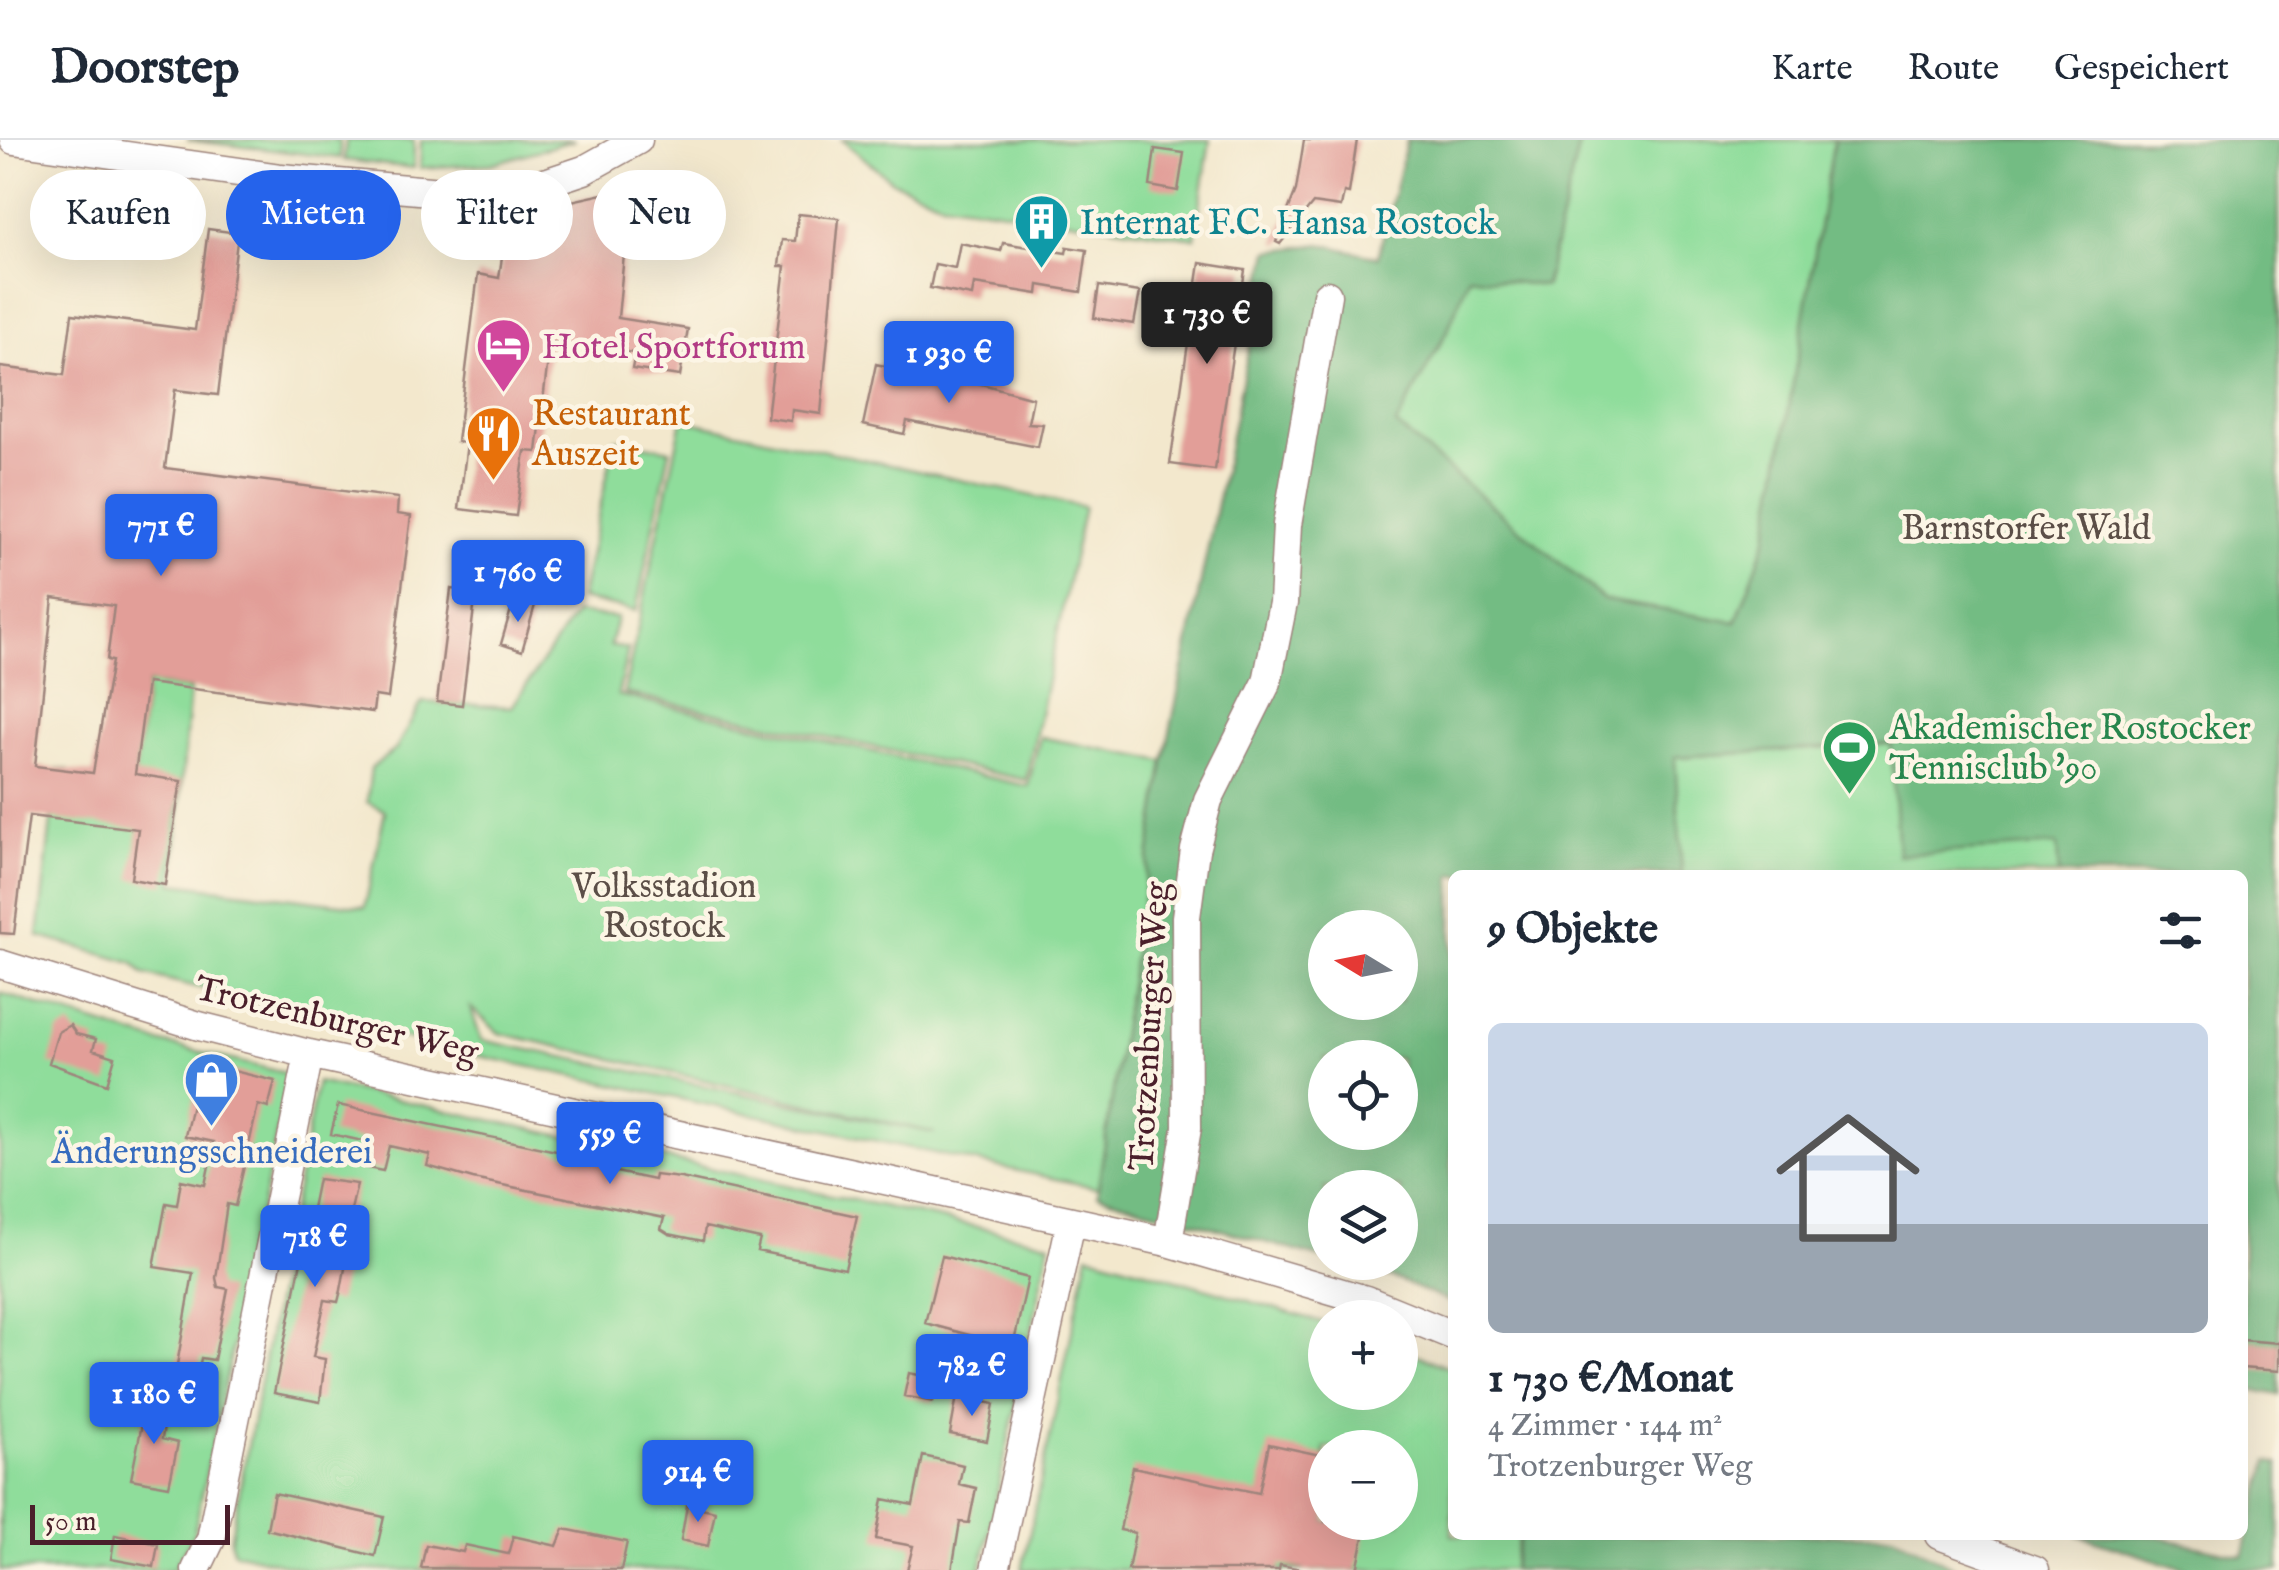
<!DOCTYPE html>
<html lang="de">
<meta charset="utf-8">
<style>
:root{--surface:#fff;--page:#f2f2f3;--text:#1f2937;--muted:#747a83;--line:#e0e1e3;--accent:#2563eb}
body{margin:0;font-family:"IM FELL English",serif;background:var(--page);color:var(--text);height:100vh;display:flex;flex-direction:column;font-size:38px;white-space:nowrap}
*{box-sizing:border-box;margin:0}
p{font-size:32px;color:var(--muted)}
.icon{flex:none;width:55px;height:55px;fill:none;stroke:currentColor;stroke-width:2;stroke-linecap:round;stroke-linejoin:round}
.map{position:relative;flex:1;overflow:hidden}
.details{position:absolute;left:1448px;top:730px;width:800px;height:670px;display:flex;flex-direction:column;background:var(--surface);border-radius:15px;box-shadow:0 10px 40px #0002}
.details>*{flex:none}
.hud{position:absolute;left:30px;top:30px;width:950px;height:90px;display:flex;gap:20px}
.needle{width:65px;rotate:280deg}
.controls{position:absolute;left:1308px;top:770px;display:grid;gap:20px}
.controls a{display:grid;place-items:center;width:110px;height:110px;border-radius:50%;background:var(--surface);box-shadow:0 10px 40px #0002;font-size:50px}
.scale{position:absolute;left:30px;bottom:25px;width:200px;box-sizing:border-box;padding-left:10px;border:5px solid #4a1f2b;border-top:0;font-size:28px;line-height:35px;white-space:nowrap;color:#4a1f2b;-webkit-text-stroke:8px #fcf5e5;paint-order:stroke}
.price{position:absolute;translate:-50% -85px;padding:0 22px;border-radius:10px;background:var(--accent);color:#fff;font-size:32px;line-height:65px;filter:drop-shadow(0 2px 5px #0008)}
.price::after{content:'';position:absolute;left:50%;top:60px;width:30px;height:22px;margin-left:-15px;background:inherit;clip-path:polygon(0 0,100% 0,50% 100%)}
.price.active{background:#222;color:#fff}
ul{padding:0;list-style:none}
li{display:grid;align-content:center;gap:20px;height:530px;padding:0 40px}
li span{display:grid;place-items:center;height:310px;border-radius:15px;color:#555}
li>.icon{margin-inline-start:auto}
span .icon{width:180px;height:180px;fill:#fffc;stroke-width:1}
li b{font-size:42px}
h2{display:flex;justify-content:space-between;align-items:center;height:120px;padding:0 40px;font-size:42px}
.chip{padding:0 35px;border-radius:45px;background:var(--surface);box-shadow:0 10px 40px #0002;font-size:35px;line-height:90px}
.chip.active{background:var(--accent);color:#fff}
header{display:flex;align-items:center;gap:60px;box-sizing:border-box;height:140px;padding:0 50px;background:var(--surface);border-bottom:2px solid var(--line)}
header strong{font-size:48px}
nav{display:flex;gap:55px;margin-inline-start:auto;font-size:35px}
.map>svg:first-child{display:block}
.green{fill:#8fdd9b;stroke:#6c7e63;stroke-width:2.5;fill-rule:evenodd}
.forest{fill:#73bc83;stroke:#5e6e57;stroke-width:2.5;fill-rule:evenodd}
.building{fill:#e29e98;fill-rule:evenodd}
.lines{fill:none;stroke-linecap:round;stroke-linejoin:round}
.minor-casing{stroke:#9e847c;stroke-width:31}
.minor{stroke:#fff;stroke-width:28}
.labels{text-anchor:middle;stroke-width:9;stroke-linejoin:round;paint-order:stroke}
.culture-label{font-size:35px;fill:#0d838f;stroke:#fcf5e5;text-anchor:start}
.hotel-label{font-size:35px;fill:#b23c85;stroke:#fcf5e5;text-anchor:start}
.food-label{font-size:35px;fill:#c56008;stroke:#fcf5e5;text-anchor:start}
.park-label{font-size:35px;fill:#5b4e47;stroke:#fcf5e5}
.leisure-label{font-size:35px;fill:#27864d;stroke:#fcf5e5;text-anchor:start}
.street-label{font-size:35px;fill:#4a1f2b;stroke:#fcf5e5}
.shop-label{font-size:35px;fill:#366cbe;stroke:#fcf5e5}
</style>
<header>
<strong>Doorstep</strong>
<nav><a>Karte</a><a>Route</a><a>Gespeichert</a></nav>
</header>
<div class="map">
<svg width="2279" height="1430" viewBox="0 0 2279 1430">
<rect width="100%" height="100%" fill="#fcf5e5"/>
<filter id="ink" filterUnits="userSpaceOnUse"><feTurbulence type="fractalNoise" baseFrequency=".01" numOctaves="2"/><feDisplacementMap in="SourceGraphic" scale="20" xChannelSelector="R" yChannelSelector="G"/><feConvolveMatrix kernelMatrix="1 2 1 2 8 2 1 2 1" color-interpolation-filters="sRGB"/></filter>
<filter id="wash" filterUnits="userSpaceOnUse"><feTurbulence type="fractalNoise" baseFrequency=".0048" numOctaves="4" result="noise"/><feDisplacementMap in="SourceGraphic" scale="40" xChannelSelector="R" yChannelSelector="G"/><feGaussianBlur stdDeviation="2.25" result="paint"/><feColorMatrix in="noise" values="0 0 0 0 0 0 0 0 0 0 0 0 0 0 0 0 0 1.4 0 .05"/><feComposite in="paint" operator="in"/></filter>
<g filter="url(#wash)">
<rect width="100%" height="100%" fill="#f3e8cd"/>
<path class="green" d="M 187,0 L 340,0 L 340,18 L 339,18 Z
M 346,0 L 414,0 L 414,28 L 344,20 Z
M 421,0 L 575,0 L 491,24 L 420,28 Z
M 842,0 L 1210,0 L 1195,98 L 942,62 L 892,41 Z
M 1580,0 L 1834,0 L 1767,398 L 1736,482 L 1604,460 L 1396,285 L 1448,189 L 1469,136 L 1545,146 Z
M 682,280 L 1084,367 L 1026,640 L 624,553 Z
M 615,299 L 670,310 L 636,471 L 580,459 Z
M 575,473 L 617,478 L 610,506 L 628,509 L 618,555 L 1028,646 L 1040,597 L 1164,621 L 1098,1048 L 461,912 L 144,834 L 133,823 L 38,796 L 57,629 L 68,630 L 62,679 L 133,647 L 147,543 L 190,549 L 173,743 L 365,767 L 385,671 L 367,662 L 371,628 L 396,609 L 422,562 L 512,567 ZM 471,868 L 499,893 L 935,993 L 481,900 Z
M 1892,604 L 2076,693 L 2078,735 L 1671,735 L 1675,617 Z
M 0,853 L 154,901 L 289,934 L 194,1393 L 173,1430 L 0,1430 Z
M 317,942 L 1050,1103 L 981,1430 L 308,1430 L 234,1412 L 230,1401 Z
M 1088,1114 L 1325,1183 L 1325,1252 L 1400,1252 L 1400,1208 L 1452,1229 L 1452,1395 L 1519,1395 L 1512,1430 L 1022,1430 ZM 1325,1308 L 1400,1308 L 1400,1382 L 1325,1382 Z"/>
<path class="forest" d="M 1407,0 L 1580,0 L 1545,146 L 1469,136 L 1448,189 L 1396,285 L 1604,460 L 1736,482 L 1767,398 L 1834,0 L 2279,0 L 2279,1255 L 2243,1248 L 2242,735 L 2059,735 L 2057,705 L 1898,715 L 1891,604 L 1675,617 L 1682,735 L 1452,735 L 1452,1163 L 1393,1138 L 1338,1123 L 1400,1122 L 1400,1048 L 1325,1048 L 1325,1119 L 1097,1055 L 1164,621 L 1269,111 L 1321,104 L 1378,117 ZM 1325,788 L 1400,788 L 1400,862 L 1325,862 ZM 1325,918 L 1400,918 L 1400,992 L 1325,992 Z
M 2268,1321 L 2279,1324 L 2279,1430 L 2187,1430 L 2077,1395 L 2148,1395 L 2243,1416 Z
M 1520,1395 L 1893,1395 L 1959,1430 L 1512,1430 Z"/>
<g id="blocks">
<path class="building" d="M 1304,0 L 1357,0 L 1349,53 L 1344,52 L 1341,67 L 1313,63 L 1280,104 L 1276,102 L 1296,50 Z
M 1155,9 L 1184,13 L 1178,51 L 1150,46 Z
M 648,44 L 642,94 L 626,93 L 618,178 L 688,189 L 680,236 L 632,229 L 635,213 L 550,202 L 537,312 L 525,311 L 516,376 L 459,369 L 467,303 L 457,302 L 478,134 L 499,138 L 508,75 Z
M 798,74 L 839,78 L 821,274 L 792,270 L 791,281 L 767,278 L 785,126 L 779,126 L 782,100 L 795,101 Z
M 208,89 L 238,93 L 218,255 L 175,250 L 165,328 L 398,358 L 397,374 L 411,376 L 388,558 L 375,556 L 373,572 L 147,543 L 135,634 L 181,641 L 165,745 L 131,739 L 138,689 L 29,676 L 14,794 L 0,793 L 0,227 L 64,235 L 72,174 L 195,190 ZM 53,458 L 114,466 L 107,520 L 112,521 L 93,633 L 35,626 Z
M 960,103 L 1001,111 L 1003,103 L 1066,113 L 1067,107 L 1087,110 L 1081,152 L 1039,145 L 1038,154 L 974,144 L 972,156 L 930,148 L 935,124 L 955,128 Z
M 1200,123 L 1245,130 L 1215,330 L 1170,324 Z
M 1099,146 L 1140,152 L 1134,184 L 1094,178 Z
M 876,224 L 939,239 L 941,233 L 1033,258 L 1028,283 L 1043,284 L 1038,307 L 907,281 L 904,294 L 863,285 Z
M 451,449 L 476,452 L 462,565 L 437,562 Z
M 514,459 L 535,465 L 522,511 L 501,504 Z
M 70,885 L 76,894 L 96,899 L 93,910 L 115,917 L 107,944 L 49,923 L 58,892 Z
M 209,925 L 275,941 L 268,968 L 258,965 L 235,1066 L 227,1064 L 216,1138 L 218,1147 L 228,1149 L 214,1220 L 201,1218 L 195,1250 L 174,1242 L 193,1133 L 154,1127 L 166,1063 L 177,1065 L 181,1040 L 205,1045 L 214,1002 L 185,996 L 196,947 L 205,949 Z
M 338,965 L 613,1023 L 611,1031 L 654,1040 L 655,1035 L 681,1038 L 857,1076 L 845,1129 L 757,1111 L 760,1099 L 705,1087 L 703,1101 L 669,1094 L 661,1089 L 664,1078 L 473,1039 L 427,1026 L 430,1015 L 389,1006 L 383,1031 L 362,1027 L 367,1002 L 331,994 Z
M 318,1039 L 357,1044 L 339,1122 L 346,1123 L 341,1150 L 338,1162 L 325,1160 L 313,1217 L 325,1219 L 320,1262 L 274,1253 Z
M 942,1116 L 1028,1138 L 1011,1216 L 981,1210 L 971,1204 L 973,1196 L 925,1183 Z
M 2242,1200 L 2279,1203 L 2279,1231 L 2242,1228 Z
M 909,1233 L 938,1239 L 933,1262 L 904,1256 Z
M 957,1256 L 994,1264 L 987,1301 L 950,1294 Z
M 147,1259 L 168,1263 L 162,1299 L 178,1303 L 169,1346 L 131,1339 Z
M 1269,1304 L 1325,1316 L 1325,1382 L 1367,1382 L 1357,1430 L 1307,1430 L 1280,1425 L 1279,1430 L 1128,1430 L 1135,1393 L 1120,1390 L 1133,1327 L 1259,1353 Z
M 923,1316 L 963,1325 L 959,1344 L 976,1348 L 969,1383 L 960,1382 L 952,1430 L 907,1430 L 913,1406 L 876,1399 L 883,1359 L 913,1365 Z
M 274,1353 L 384,1377 L 375,1416 L 267,1389 Z
M 687,1365 L 715,1371 L 708,1406 L 681,1400 Z
M 564,1389 L 627,1402 L 621,1430 L 421,1428 L 426,1405 L 463,1412 L 465,1405 L 508,1414 L 513,1396 L 557,1406 Z
M 115,1395 L 158,1404 L 154,1427 L 111,1419 Z"/>
</g>
</g>
<g filter="url(#ink)">
<use href="#blocks" fill-opacity="0" stroke="#9e847c" stroke-width="2.5"/>
<g class="lines">
<defs>
<path id="minor" d="M 14,0 L 281,38 L 464,54 L 548,42 L 584,30 L 638,0
M 0,824 L 199,886 L 309,914 L 1168,1102 L 1366,1160 L 1452,1195
M 1168,1102 L 1187,988 L 1186,777 L 1195,710 L 1208,660 L 1267,542 L 1283,463 L 1287,385 L 1327,155
M 1939,1395 L 2035,1430
M 196,1430 L 211,1399 L 309,914
M 995,1430 L 1071,1082"/>
</defs>
<use href="#minor" class="minor-casing"/>
<use href="#minor" class="minor"/>
</g>
</g>
<defs>
<symbol id="building-pin" viewBox="-11 -11 22 30"><path d="M0 17L-7.5 6A9.5 9.5 0 1 1 7.5 6Z" fill="#0f9aa8" stroke="#fcf5e5"/><path d="M-4-6H4V6H1V3H-1V6H-4ZM-2.5-4.3h1.7v1.8h-1.7ZM.8-4.3h1.7v1.8H.8ZM-2.5-1h1.7V.8h-1.7ZM.8-1h1.7V.8H.8Z" fill="#fff"/></symbol>
<symbol id="hotel-pin" viewBox="-11 -11 22 30"><path d="M0 17L-7.5 6A9.5 9.5 0 1 1 7.5 6Z" fill="#d1479c" stroke="#fcf5e5"/><path d="M-6-4.5h1.5V1H6V5H4.5V3h-9V5H-6ZM-4 0a1.8 1.8 0 1 1 3.6 0ZM.5 0V-2.5h3Q6-2.5 6 0Z" fill="#fff"/></symbol>
<symbol id="restaurant-pin" viewBox="-11 -11 22 30"><path d="M0 17L-7.5 6A9.5 9.5 0 1 1 7.5 6Z" fill="#e8710a" stroke="#fcf5e5"/><path d="M-5-6h1v4h1v-4h1v4h1v-4h1v5L-1.5 .5V6h-2V.5L-5-1ZM5-6V6H3V1.5H1.5Q1.5-4 5-6Z" fill="#fff"/></symbol>
<symbol id="stadium-pin" viewBox="-11 -11 22 30"><path d="M0 17L-7.5 6A9.5 9.5 0 1 1 7.5 6Z" fill="#2e9e5b" stroke="#fcf5e5"/><path d="M0-5a6.5 5 0 1 0 0 10a6.5 5 0 1 0 0-10ZM-3.5-1.8h7v3.6h-7Z" fill="#fff"/></symbol>
<symbol id="shop-pin" viewBox="-11 -11 22 30"><path d="M0 17L-7.5 6A9.5 9.5 0 1 1 7.5 6Z" fill="#3f7fe0" stroke="#fcf5e5"/><path d="M-5-2.5h2.3a2.7 3.5 0 0 1 5.4 0H5L5.5 6h-11ZM-1.5-2.5h3a1.5 2.3 0 0 0-3 0Z" fill="#fff"/></symbol>
</defs>
<g fill-rule="evenodd">
<use href="#building-pin" x="1010" y="50" width="63" height="86"/>
<use href="#hotel-pin" x="472" y="174" width="63" height="86"/>
<use href="#restaurant-pin" x="462" y="262" width="63" height="86"/>
<use href="#stadium-pin" x="1818" y="576" width="63" height="86"/>
<use href="#shop-pin" x="180" y="908" width="63" height="86"/>
</g>
<g class="labels">
<g class="culture-label">
<text x="1080" y="94">Internat F.C. Hansa Rostock</text>
</g>
<g class="hotel-label">
<text x="542" y="218">Hotel Sportforum</text>
</g>
<g class="food-label">
<text x="532" y="285">Restaurant<tspan x="532" dy="40">Auszeit</tspan></text>
</g>
<g class="park-label">
<text x="2026" y="399">Barnstorfer Wald</text>
<text x="664" y="757">Volksstadion<tspan x="664" dy="40">Rostock</tspan></text>
</g>
<g class="leisure-label">
<text x="1889" y="599">Akademischer Rostocker<tspan x="1889" dy="40">Tennisclub '90</tspan></text>
</g>
<g class="street-label">
<text transform="translate(337 879) rotate(13)" y="12">Trotzenburger Weg</text>
<text transform="translate(1148 886) rotate(-87)" y="12">Trotzenburger Weg</text>
</g>
<g class="shop-label">
<text x="212" y="1023">Änderungsschneiderei</text>
</g>
</g>
</svg>
<div class="controls">
<a><svg class="needle" viewBox="-14 -14 28 28"><path d="M0-13l5 13h-10z" fill="#e53935"/><path d="M0 13l5-13h-10z" fill="#747a83"/></svg></a>
<a><svg class="icon" aria-label="locate" viewBox="0 0 24 24"><circle cx="12" cy="12" r="6"/><path d="M12 2v4M12 18v4M2 12h4M18 12h4"/></svg></a>
<a><svg class="icon" aria-label="layers" viewBox="0 0 24 24"><path d="M12 4l9 5-9 5-9-5zM3 14l9 5 9-5"/></svg></a>
<a>+</a>
<a>−</a>
</div>
<div class="scale">50 m</div>
<b class="price active" style="left:1207px;top:227px">1 730 €</b>
<b class="price" style="left:949px;top:266px">1 930 €</b>
<b class="price" style="left:161px;top:439px">771 €</b>
<b class="price" style="left:518px;top:485px">1 760 €</b>
<b class="price" style="left:610px;top:1047px">559 €</b>
<b class="price" style="left:315px;top:1150px">718 €</b>
<b class="price" style="left:972px;top:1279px">782 €</b>
<b class="price" style="left:154px;top:1307px">1 180 €</b>
<b class="price" style="left:698px;top:1385px">914 €</b>
<div class="hud">
<a class="chip">Kaufen</a>
<a class="chip active">Mieten</a>
<a class="chip">Filter</a>
<a class="chip">Neu</a>
</div>
<section class="details">
<h2>9 Objekte<svg class="icon" aria-label="filters" viewBox="0 0 24 24"><path d="M4 7h16M4 17h16"/><circle cx="9" cy="7" r="2"/><circle cx="15" cy="17" r="2"/></svg></h2>
<ul>
<li><span style="background:linear-gradient(#c9d6e8 65%,#9aa5b1 0)"><svg class="icon" aria-label="home" viewBox="0 0 24 24"><path d="M3 11l9-7 9 7M6 9v11h12V9"/></svg></span><div><b>1 730 €/Monat</b><p>4 Zimmer · 144 m²</p><p>Trotzenburger Weg</p></div></li>
</ul>
</section>
</div>
